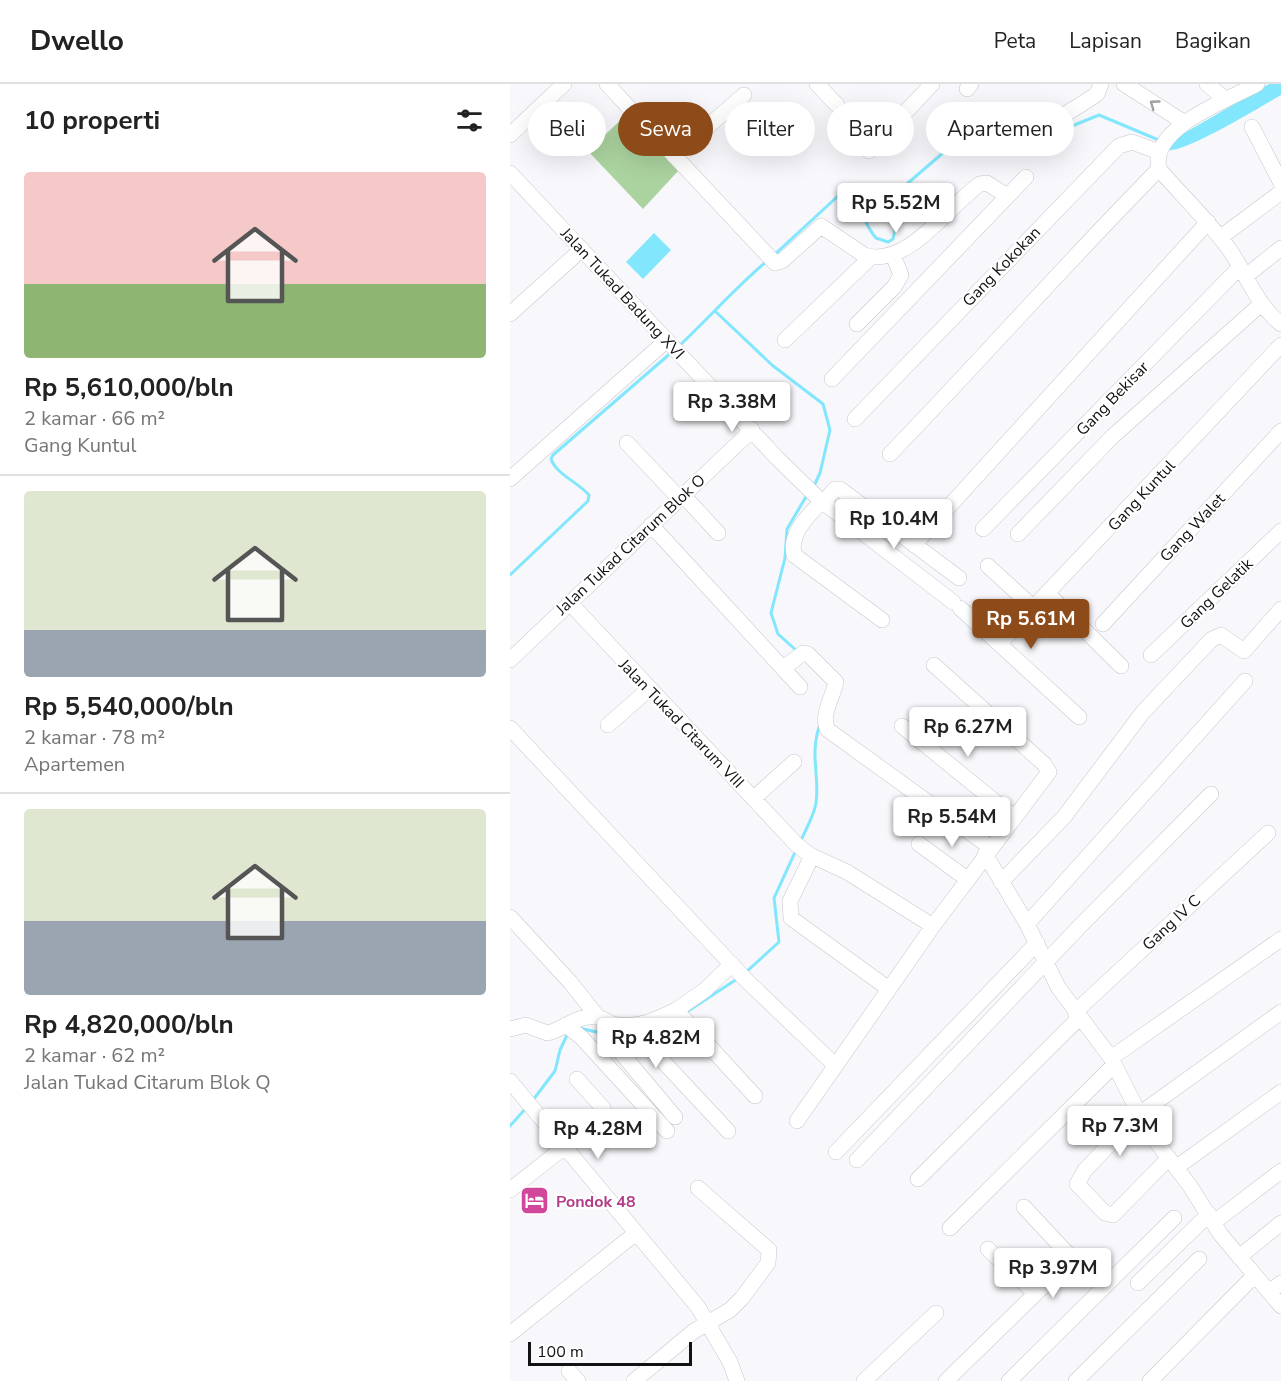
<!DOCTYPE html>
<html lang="id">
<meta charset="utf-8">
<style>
:root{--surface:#fff;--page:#f6f6f6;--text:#222;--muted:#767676;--line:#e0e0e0;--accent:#8d4b19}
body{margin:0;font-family:"Nunito Sans",sans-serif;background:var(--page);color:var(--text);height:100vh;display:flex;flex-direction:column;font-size:22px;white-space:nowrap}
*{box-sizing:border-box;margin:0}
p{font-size:20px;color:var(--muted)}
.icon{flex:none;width:33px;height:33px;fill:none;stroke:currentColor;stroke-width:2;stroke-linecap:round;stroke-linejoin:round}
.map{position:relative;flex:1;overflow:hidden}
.details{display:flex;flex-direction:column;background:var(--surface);width:510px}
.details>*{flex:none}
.guide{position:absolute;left:18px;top:18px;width:570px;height:54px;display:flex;gap:12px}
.scale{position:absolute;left:18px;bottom:15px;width:164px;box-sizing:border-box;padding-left:6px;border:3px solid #121213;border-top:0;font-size:16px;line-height:21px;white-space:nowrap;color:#121213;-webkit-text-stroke:4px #fff;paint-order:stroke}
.price{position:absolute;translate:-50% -51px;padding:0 14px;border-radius:6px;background:#fff;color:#222;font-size:20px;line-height:39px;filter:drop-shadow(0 2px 3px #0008)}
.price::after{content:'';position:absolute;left:50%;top:36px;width:18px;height:14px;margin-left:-9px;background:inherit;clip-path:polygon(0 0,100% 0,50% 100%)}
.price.on{background:var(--accent);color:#fff}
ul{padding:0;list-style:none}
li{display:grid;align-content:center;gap:12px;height:318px;padding:0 24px}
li+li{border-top:2px solid var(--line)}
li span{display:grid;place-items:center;height:186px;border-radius:6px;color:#555}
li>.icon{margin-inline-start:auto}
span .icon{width:108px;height:108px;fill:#fffc;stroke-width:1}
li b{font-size:26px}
h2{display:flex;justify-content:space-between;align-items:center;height:72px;padding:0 24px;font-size:26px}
.pill{padding:0 21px;border-radius:27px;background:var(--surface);box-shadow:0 6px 24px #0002;font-size:21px;line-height:54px}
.pill.on{background:var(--accent);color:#fff}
header{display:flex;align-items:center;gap:36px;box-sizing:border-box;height:84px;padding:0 30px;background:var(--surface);border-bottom:2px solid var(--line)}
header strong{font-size:28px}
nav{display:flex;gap:33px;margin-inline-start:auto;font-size:21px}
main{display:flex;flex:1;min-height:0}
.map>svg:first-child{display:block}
.green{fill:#abd39f}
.water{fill:#82e7fd}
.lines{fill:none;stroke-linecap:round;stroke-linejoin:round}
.stream{stroke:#82e7fd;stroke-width:3}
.minor-casing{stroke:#c7c6ca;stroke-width:16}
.minor{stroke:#fff;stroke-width:15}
.oneway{stroke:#a0a0a1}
.labels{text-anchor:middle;stroke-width:4.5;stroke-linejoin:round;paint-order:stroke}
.street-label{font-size:16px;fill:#121213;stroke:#fff}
.hotel-label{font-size:16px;font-weight:bold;fill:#b23c85;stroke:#fff;text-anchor:start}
</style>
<header>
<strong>Dwello</strong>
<nav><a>Peta</a><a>Lapisan</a><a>Bagikan</a></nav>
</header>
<main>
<section class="details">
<h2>10 properti<svg class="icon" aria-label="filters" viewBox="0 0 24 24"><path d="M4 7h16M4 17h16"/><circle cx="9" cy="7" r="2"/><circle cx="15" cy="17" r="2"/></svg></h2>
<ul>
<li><span style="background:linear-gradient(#f6c9c9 60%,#8fb573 0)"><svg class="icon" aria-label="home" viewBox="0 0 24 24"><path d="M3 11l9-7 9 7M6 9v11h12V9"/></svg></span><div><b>Rp 5,610,000/bln</b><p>2 kamar · 66 m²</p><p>Gang Kuntul</p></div></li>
<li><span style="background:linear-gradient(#dfe7d0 75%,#9aa5b1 0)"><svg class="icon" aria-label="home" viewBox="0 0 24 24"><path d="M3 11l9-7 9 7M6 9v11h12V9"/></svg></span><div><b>Rp 5,540,000/bln</b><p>2 kamar · 78 m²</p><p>Apartemen</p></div></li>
<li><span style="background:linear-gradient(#dfe7d0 60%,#9aa5b1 0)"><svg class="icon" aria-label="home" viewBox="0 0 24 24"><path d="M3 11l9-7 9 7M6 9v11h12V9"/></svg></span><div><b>Rp 4,820,000/bln</b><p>2 kamar · 62 m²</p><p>Jalan Tukad Citarum Blok Q</p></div></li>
</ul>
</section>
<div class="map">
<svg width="771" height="1297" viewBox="0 0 771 1297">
<rect width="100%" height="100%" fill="#f8f7fb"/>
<path class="green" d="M 116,31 L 168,87 L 133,125 L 78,67 Z"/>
<path class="water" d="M 759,0 L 771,0 L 771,11 C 754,21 672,71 657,66 L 671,51 Z
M 144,149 L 161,166 L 133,195 L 116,178 Z"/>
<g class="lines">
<path class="stream" d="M 264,171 L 328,112 C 351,111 353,141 366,154 L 378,158 L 383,155 L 392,111 L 398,99 L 441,62 L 518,60 L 589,31 L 651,57
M 205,227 L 262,281 L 313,320 L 320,346 L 310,389 L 303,404
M 169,262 C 199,234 225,204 257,177
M 0,491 L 78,417 L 79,411 C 69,399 46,390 41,375 L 43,371 L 162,268
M 287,567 L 268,550 L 261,529 L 275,474 L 277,445 L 297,411
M 290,758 C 296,746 304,731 306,719 C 310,690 299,672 310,640
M 235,889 L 269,858 L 264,814 L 286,766
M 175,929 L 227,895
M 69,944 L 95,950
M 137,946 L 167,935
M 105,951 L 119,949
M 23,1016 L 45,987 L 50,966 L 58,949
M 0,1042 L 17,1023"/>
<defs>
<path id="minor" d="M 97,0 L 265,179 L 272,177 L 311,142 L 354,171 C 397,185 438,122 470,100 L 477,99 L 497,112
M 307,0 L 327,21
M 614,0 L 675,39
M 697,0 L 716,16
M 747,0 C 719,16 639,43 649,85 C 672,112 698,136 719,165 C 738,192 745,219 771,240
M 457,5 L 461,0
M 742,43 L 771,99
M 0,51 L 54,0
M 463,55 C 516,54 544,39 587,10 L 591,0
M 359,67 L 422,0
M 164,72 L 234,11
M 0,89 L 267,374 L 309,415 L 443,518
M 711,153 L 771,108
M 736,192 L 771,164
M 0,230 L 72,165
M 347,240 L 384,203 L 391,191 L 383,171
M 275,256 L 361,173
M 322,295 L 516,93
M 345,335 L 609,62 L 622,58 L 649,68
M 117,359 L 169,414
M 380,370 C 471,276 557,178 649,85
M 0,395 L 157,256
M 173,411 L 208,449
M 319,412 L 325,405 L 330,405 L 449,494
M 312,417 C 299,431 279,449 284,471 L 372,536
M 141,441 L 290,603
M 473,445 L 730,183
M 508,450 L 603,352 L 750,221
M 404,461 L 698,138
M 478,482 L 524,524
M 538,510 L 611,582
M 59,518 L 286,760 L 300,771 L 337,788 L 423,842
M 450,524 L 569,633
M 593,540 L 771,347
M 489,560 L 771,261
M 641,571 L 771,447
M 0,576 L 242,346
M 275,583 L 293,569 L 298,570 L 326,598 C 323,613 310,632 318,646 L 480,763
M 98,641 L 139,605
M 392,642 L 504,733
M 0,644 L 237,897 L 325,981
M 244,714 L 284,678
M 409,760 L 457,795
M 475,770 L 517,840 L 548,903 L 601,974 L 638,1047 L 680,1102 L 711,1151 L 771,1222
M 302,772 L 280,817 L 281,834 L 379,905
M 491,798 L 554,733 L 633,628 L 702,555 L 711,551 L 734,567 L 771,525
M 0,833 L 60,898 L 87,932
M 517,840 L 735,597
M 166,926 L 195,906 L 222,880
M 565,928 L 758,749
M 99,938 L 102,958 L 165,1033
M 56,941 L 72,954 L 157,1047
M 120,942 L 218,1047
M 0,945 L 16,941 L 37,949 C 53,946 68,930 86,933 C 92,933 97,938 103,940 C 126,945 146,936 166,926 L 245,1012
M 601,974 L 771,855
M 0,997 L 188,1223 L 220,1278 L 227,1297
M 287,1037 L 423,842 L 539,688 L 534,680 L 424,581
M 326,1068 L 527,859
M 659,1074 L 603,1131 L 595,1129 L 567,1100 L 575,1086 L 628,1031 L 771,928
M 347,1076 L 572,840 L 701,710
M 667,1083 L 771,1008
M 408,1095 L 569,934
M 0,1106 L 95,1031 L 93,1024 L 67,995
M 703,1139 L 771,1087
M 440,1144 L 604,981
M 478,1165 L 525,1209
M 729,1173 L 771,1139
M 628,1199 L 699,1130
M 759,1208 L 771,1199
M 0,1250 L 126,1149
M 59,1287 L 68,1297
M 124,1297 L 184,1247 L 220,1226 L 232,1214 L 258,1179 L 259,1166 L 188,1104
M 354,1297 L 426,1229
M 436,1297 L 558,1178 L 559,1172 L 556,1168 L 514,1123
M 499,1297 L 664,1134
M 566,1297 L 689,1175
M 640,1297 L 744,1192"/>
</defs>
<use href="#minor" class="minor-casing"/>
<use href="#minor" class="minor"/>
</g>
<defs><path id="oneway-chevron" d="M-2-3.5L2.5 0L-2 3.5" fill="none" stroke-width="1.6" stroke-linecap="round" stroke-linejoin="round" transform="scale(1.5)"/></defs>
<use class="oneway" href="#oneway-chevron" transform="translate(644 20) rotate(-144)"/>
<defs>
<symbol id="hotel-square" viewBox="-11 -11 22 22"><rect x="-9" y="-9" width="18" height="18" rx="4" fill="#d1479c" stroke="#fff"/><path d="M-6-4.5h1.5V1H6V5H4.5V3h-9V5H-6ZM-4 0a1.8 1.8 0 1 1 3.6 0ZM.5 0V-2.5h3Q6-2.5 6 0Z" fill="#fff"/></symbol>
</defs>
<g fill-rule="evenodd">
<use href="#hotel-square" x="8" y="1100" width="33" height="33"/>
</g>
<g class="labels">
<g class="street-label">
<text transform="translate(491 182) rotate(-46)" y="6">Gang Kokokan</text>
<text transform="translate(113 209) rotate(47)" y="6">Jalan Tukad Badung XVI</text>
<text transform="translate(602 314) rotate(-46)" y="6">Gang Bekisar</text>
<text transform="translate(631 411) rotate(-47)" y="6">Gang Kuntul</text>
<text transform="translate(682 443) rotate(-47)" y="6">Gang Walet</text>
<text transform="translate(120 460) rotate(-43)" y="6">Jalan Tukad Citarum Blok O</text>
<text transform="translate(706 509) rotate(-44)" y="6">Gang Gelatik</text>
<text transform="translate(172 639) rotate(46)" y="6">Jalan Tukad Citarum VIII</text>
<text transform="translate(661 838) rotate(-43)" y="6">Gang IV C</text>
</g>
<g class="hotel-label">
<text x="46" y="1123">Pondok 48</text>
</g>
</g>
</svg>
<div class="scale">100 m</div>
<b class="price" style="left:386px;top:150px">Rp 5.52M</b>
<b class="price" style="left:222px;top:349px">Rp 3.38M</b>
<b class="price" style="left:384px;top:466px">Rp 10.4M</b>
<b class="price on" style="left:521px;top:566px">Rp 5.61M</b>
<b class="price" style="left:458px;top:674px">Rp 6.27M</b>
<b class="price" style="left:442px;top:764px">Rp 5.54M</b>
<b class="price" style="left:146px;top:985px">Rp 4.82M</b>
<b class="price" style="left:610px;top:1073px">Rp 7.3M</b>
<b class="price" style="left:88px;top:1076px">Rp 4.28M</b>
<b class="price" style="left:543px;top:1215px">Rp 3.97M</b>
<div class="guide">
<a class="pill">Beli</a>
<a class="pill on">Sewa</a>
<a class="pill">Filter</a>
<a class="pill">Baru</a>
<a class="pill">Apartemen</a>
</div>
</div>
</main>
